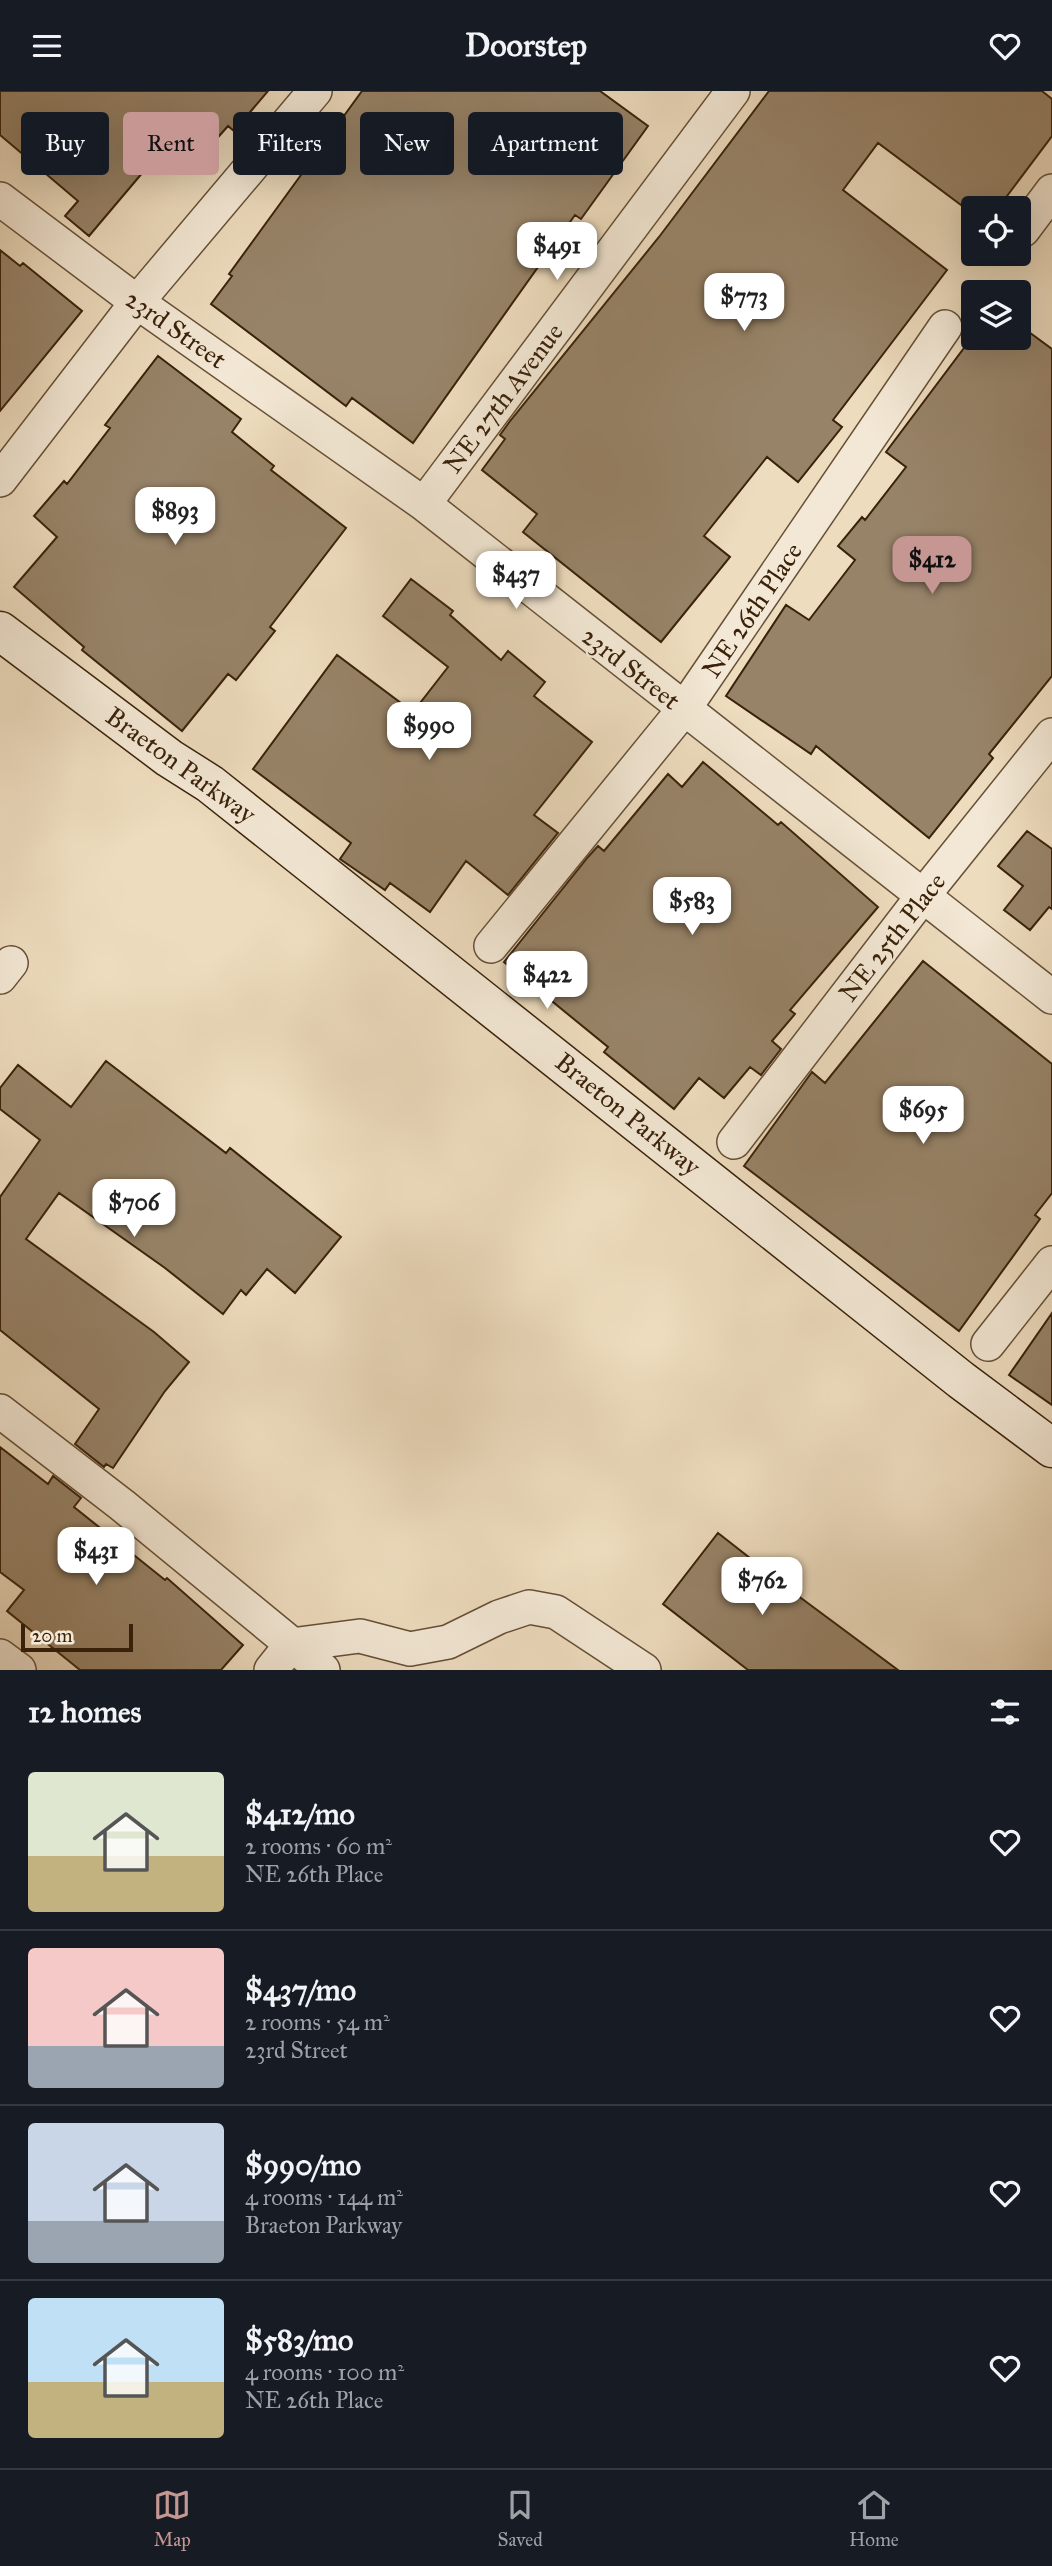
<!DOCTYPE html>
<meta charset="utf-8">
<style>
:root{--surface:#171b24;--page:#242831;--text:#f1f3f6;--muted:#9ea1a6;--line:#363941;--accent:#c59692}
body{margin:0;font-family:"IM FELL Great Primer",serif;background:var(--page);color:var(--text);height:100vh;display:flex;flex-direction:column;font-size:26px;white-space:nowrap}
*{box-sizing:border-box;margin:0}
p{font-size:23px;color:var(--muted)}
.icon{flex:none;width:38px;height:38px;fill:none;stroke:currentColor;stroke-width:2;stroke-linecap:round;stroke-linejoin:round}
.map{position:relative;height:1579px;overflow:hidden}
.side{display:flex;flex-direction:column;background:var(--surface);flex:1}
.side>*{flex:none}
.top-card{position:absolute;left:21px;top:21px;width:700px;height:63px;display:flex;gap:14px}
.buttons{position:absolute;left:961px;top:105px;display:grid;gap:14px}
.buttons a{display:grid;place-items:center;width:70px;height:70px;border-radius:7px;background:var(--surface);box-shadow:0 7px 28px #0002;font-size:35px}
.scale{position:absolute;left:21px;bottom:18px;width:112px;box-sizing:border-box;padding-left:7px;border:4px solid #3a220a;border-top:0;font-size:19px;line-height:24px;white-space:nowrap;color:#3a220a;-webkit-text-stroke:5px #f3e8d5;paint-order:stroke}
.price{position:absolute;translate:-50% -60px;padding:0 16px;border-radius:14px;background:#fff;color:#222;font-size:23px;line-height:46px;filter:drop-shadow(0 2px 4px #0008)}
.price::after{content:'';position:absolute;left:50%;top:42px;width:21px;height:16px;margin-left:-10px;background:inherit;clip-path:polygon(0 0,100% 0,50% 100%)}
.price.selected{background:var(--accent);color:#111}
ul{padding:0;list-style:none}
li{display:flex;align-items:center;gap:21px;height:175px;padding:0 28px}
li+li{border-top:2px solid var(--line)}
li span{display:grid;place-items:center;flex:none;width:196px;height:140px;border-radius:7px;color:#555}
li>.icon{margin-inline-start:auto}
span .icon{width:84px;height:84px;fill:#fffc;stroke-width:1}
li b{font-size:30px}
h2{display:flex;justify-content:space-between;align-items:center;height:84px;padding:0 28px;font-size:30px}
.pill{padding:0 24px;border-radius:7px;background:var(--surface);box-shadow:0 7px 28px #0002;font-size:24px;line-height:63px}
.pill.selected{background:var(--accent);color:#111}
header{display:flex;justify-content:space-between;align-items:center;height:91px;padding:0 28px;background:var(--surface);font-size:32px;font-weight:800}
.tabs{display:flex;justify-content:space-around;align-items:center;height:98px;border-top:2px solid var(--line);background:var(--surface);font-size:19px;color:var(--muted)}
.tabs a{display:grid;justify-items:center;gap:4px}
.tabs .selected{color:var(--accent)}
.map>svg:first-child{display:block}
.building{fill:#978368;stroke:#3a220a;stroke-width:2}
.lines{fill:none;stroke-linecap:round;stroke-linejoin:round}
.street-casing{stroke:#675037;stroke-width:36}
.secondary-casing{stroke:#3a220a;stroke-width:41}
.street{stroke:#f3e8d5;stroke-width:33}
.secondary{stroke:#f3e8d5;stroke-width:38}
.labels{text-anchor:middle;stroke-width:5;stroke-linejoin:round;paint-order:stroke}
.street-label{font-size:26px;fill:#3a220a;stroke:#f3e8d5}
</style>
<header><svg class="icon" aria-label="menu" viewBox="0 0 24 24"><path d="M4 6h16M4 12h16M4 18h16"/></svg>Doorstep<svg class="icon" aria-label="heart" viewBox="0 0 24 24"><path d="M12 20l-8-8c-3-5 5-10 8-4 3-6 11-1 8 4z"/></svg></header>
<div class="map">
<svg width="1052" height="1579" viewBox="0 0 1052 1579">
<rect width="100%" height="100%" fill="#eddcbe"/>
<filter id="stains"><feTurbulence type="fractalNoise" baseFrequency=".00286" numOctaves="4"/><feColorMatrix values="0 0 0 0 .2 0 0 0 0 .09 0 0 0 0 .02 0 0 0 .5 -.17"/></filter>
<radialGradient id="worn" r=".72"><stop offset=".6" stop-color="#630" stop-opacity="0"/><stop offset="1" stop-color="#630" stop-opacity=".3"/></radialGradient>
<path class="building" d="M 0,0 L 268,0 L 234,40 L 228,35 L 213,52 L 187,29 L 89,145 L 65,125 L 78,110 L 0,44 Z
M 362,0 L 600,0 L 648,35 L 581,128 L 575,124 L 413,352 L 352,307 L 346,315 L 211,213 L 232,185 L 229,183 Z
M 769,0 L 1042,0 L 1052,8 L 1052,45 L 998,117 L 965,117 L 878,52 L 843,99 L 947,179 L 833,329 L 842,336 L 798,391 L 767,366 L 704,445 L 730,466 L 661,551 L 523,441 L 537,423 L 482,379 L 505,348 L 500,344 L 510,330 L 659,146 Z
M 0,159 L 20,175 L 23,172 L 82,220 L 0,320 Z
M 1018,233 L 1052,258 L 1052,585 L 989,663 L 993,667 L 929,747 L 816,655 L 811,663 L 726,605 L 786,514 L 809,529 L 855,469 L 838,455 L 862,426 L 865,429 L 906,376 L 886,361 L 973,245 L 1018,247 Z
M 158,265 L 241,328 L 232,341 L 274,375 L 271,379 L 346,437 L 270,536 L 275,540 L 236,589 L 228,583 L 182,640 L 82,559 L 84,556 L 14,496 L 57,446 L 34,425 L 64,390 L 67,393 L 110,337 L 105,334 Z
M 411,488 L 453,520 L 450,524 L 501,569 L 508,560 L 545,591 L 534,605 L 592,651 L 534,724 L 558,742 L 508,804 L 466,770 L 430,821 L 390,792 L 385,799 L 340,768 L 351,752 L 253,678 L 337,564 L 413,621 L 448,576 L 383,525 Z
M 703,671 L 778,734 L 781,731 L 878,816 L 790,919 L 795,923 L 772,950 L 781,958 L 761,984 L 750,976 L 724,1007 L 699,987 L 674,1018 L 604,961 L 608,956 L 504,871 L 588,766 L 598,755 L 604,760 L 668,683 L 682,696 Z
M 1027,740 L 1052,758 L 1052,818 L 1049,816 L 1030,839 L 1004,819 L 1023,795 L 998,775 Z
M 923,870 L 1052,973 L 1052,1102 L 1035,1124 L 1040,1128 L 959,1240 L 744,1075 L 812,981 L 825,992 Z
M 106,970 L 226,1062 L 230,1057 L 341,1146 L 295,1202 L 267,1178 L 246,1204 L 241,1199 L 223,1223 L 165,1177 L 59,1102 L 26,1148 L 154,1241 L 189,1271 L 165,1300 L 113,1377 L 106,1373 L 104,1376 L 75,1353 L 99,1318 L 0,1239 L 0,1106 L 40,1049 L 0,1018 L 0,997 L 18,974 L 71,1016 Z
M 1052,1222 L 1052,1314 L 1009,1284 Z
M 0,1356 L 48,1393 L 53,1385 L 81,1407 L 74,1416 L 165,1489 L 167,1487 L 243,1554 L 221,1579 L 80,1579 L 7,1520 L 24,1499 L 0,1481 Z
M 718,1442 L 801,1507 L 898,1579 L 748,1579 L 663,1513 Z"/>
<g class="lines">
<defs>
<path id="street" d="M 0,108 L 137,211 L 424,413 L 1052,906
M 1023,139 L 1052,100
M 0,389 L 137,211 L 315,0
M 424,413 L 733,0
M 491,855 L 684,618 L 945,236
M 0,886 L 11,872
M 734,1051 L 922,806 L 1052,644
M 988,1253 L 1052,1172
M 0,1320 L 122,1414 L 323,1579
M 0,1565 L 19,1579
M 271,1579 L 291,1554 L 360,1545 L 410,1558 L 448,1551 L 499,1526 L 529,1516 L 556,1521 L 644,1579"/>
<path id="secondary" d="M 0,540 L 169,667 L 210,693 L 961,1289 L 1052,1357"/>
</defs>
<use href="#street" class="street-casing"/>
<use href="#secondary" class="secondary-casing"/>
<use href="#street" class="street"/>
<use href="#secondary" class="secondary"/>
</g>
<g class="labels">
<g class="street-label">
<text transform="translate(176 238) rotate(35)" y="9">23rd Street</text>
<text transform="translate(503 307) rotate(-53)" y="9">NE 27th Avenue</text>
<text transform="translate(752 519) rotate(-56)" y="9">NE 26th Place</text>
<text transform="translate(631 577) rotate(38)" y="9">23rd Street</text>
<text transform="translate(181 674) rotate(36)" y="9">Braeton Parkway</text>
<text transform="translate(892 846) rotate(-52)" y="9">NE 25th Place</text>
<text transform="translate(628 1023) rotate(39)" y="9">Braeton Parkway</text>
</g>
</g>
<rect width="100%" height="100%" filter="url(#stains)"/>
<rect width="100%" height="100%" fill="url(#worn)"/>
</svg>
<div class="buttons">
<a><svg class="icon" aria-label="locate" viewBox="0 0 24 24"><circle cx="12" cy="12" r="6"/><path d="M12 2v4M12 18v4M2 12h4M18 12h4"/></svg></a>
<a><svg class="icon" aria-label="layers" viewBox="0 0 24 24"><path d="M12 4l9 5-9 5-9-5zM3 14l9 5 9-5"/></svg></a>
</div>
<div class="scale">20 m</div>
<b class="price" style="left:557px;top:191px">$491</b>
<b class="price" style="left:744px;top:242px">$773</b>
<b class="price" style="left:175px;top:456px">$893</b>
<b class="price selected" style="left:932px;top:505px">$412</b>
<b class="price" style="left:516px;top:520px">$437</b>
<b class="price" style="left:429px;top:671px">$990</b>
<b class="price" style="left:692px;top:846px">$583</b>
<b class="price" style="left:547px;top:920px">$422</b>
<b class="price" style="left:923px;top:1055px">$695</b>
<b class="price" style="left:134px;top:1148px">$706</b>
<b class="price" style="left:96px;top:1496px">$431</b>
<b class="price" style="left:762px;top:1526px">$762</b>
<div class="top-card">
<a class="pill">Buy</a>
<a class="pill selected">Rent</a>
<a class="pill">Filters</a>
<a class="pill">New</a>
<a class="pill">Apartment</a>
</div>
</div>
<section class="side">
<h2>12 homes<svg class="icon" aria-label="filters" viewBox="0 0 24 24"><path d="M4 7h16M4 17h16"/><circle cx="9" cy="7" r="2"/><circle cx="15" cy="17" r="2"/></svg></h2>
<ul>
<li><span style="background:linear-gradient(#dfe7d0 60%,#c2b280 0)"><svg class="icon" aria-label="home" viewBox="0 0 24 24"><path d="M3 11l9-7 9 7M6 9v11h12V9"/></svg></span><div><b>$412/mo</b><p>2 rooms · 60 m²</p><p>NE 26th Place</p></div><svg class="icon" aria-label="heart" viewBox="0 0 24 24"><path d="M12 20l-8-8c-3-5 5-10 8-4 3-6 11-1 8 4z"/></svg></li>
<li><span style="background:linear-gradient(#f6c9c9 70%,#9aa5b1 0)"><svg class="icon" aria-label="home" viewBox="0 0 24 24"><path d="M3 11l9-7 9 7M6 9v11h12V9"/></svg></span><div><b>$437/mo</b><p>2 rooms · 54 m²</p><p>23rd Street</p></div><svg class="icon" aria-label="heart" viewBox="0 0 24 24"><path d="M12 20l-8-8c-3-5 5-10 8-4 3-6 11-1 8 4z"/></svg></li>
<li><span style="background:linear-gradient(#c9d6e8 70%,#9aa5b1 0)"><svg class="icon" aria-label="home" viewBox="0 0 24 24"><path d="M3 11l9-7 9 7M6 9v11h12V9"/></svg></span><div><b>$990/mo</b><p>4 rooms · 144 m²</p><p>Braeton Parkway</p></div><svg class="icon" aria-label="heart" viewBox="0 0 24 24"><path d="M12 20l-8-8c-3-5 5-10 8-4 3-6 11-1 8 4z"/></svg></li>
<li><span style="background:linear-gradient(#bfe0f5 60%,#c2b280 0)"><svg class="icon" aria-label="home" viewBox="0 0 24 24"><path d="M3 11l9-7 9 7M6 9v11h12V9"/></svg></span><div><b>$583/mo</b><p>4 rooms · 100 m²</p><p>NE 26th Place</p></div><svg class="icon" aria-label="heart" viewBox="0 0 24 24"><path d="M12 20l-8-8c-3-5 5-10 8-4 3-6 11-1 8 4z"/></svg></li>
</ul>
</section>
<nav class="tabs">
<a class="selected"><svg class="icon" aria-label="map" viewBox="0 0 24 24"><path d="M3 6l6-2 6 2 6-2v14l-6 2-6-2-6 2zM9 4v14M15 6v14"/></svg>Map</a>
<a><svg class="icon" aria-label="saved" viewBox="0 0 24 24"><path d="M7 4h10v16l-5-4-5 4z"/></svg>Saved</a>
<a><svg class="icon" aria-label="home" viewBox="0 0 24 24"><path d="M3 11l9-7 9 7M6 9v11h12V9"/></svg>Home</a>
</nav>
